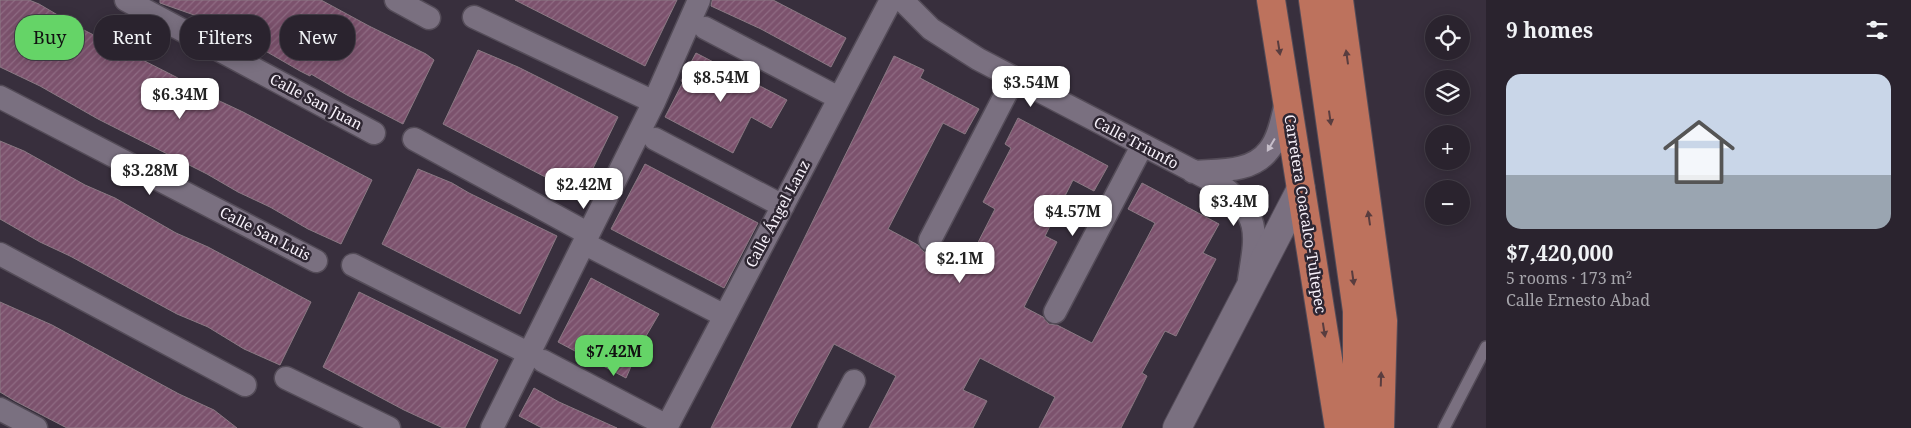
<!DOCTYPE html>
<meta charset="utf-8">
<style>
:root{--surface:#2a232e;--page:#362f3a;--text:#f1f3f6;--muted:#a5a4aa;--line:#46404a;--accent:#65d467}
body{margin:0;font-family:"Noto Serif",serif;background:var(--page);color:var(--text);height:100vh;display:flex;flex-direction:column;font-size:19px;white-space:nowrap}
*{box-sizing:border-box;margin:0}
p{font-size:16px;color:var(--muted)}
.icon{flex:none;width:28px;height:28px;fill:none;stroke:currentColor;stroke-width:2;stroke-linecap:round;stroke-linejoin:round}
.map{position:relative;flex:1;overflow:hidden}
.panel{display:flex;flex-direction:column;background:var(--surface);width:425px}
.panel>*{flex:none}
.hud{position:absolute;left:15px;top:15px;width:475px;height:45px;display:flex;gap:10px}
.fabs{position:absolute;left:1425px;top:15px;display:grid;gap:10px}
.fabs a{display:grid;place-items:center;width:45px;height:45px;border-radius:50%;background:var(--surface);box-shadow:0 2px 12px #0003,0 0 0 1px var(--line);font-size:25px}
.price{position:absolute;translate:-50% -42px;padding:0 11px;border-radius:10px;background:#fff;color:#222;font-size:16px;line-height:32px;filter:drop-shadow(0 1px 2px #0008)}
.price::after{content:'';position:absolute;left:50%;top:30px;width:15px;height:11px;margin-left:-8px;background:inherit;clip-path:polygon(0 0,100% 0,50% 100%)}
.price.selected{background:var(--accent);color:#111}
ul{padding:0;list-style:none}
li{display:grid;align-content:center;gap:10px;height:265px;padding:0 20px}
li span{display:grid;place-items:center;height:155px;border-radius:15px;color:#555}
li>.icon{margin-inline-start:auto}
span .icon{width:90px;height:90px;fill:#fffc;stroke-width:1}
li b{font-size:21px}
h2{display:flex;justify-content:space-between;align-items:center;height:60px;padding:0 20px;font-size:21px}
.chip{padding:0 18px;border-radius:20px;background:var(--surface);box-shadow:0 2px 12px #0003,0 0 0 1px var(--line);font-size:18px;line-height:45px}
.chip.selected{background:var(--accent);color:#111}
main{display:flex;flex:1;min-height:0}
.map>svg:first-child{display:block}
.building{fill:url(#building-hatch);stroke:#8a7983}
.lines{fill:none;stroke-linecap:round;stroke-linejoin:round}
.lane-casing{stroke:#544c58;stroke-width:14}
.street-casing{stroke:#544c58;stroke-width:25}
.secondary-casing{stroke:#544c58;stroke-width:30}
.primary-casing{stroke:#544c58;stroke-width:30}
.lane{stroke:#7a7080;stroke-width:11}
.street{stroke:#7a7080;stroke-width:22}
.secondary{stroke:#7a7080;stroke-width:28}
.primary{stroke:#bd725d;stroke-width:28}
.oneway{fill:#593d3f}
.oneway2{fill:#c6beca}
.labels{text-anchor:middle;stroke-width:5;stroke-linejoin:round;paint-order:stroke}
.street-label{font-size:15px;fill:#f8f2fb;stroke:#2e2632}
</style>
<main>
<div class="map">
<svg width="1486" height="428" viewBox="0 0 1486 428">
<defs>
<pattern id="building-hatch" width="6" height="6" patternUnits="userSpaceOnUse" patternTransform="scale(1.25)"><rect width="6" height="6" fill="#7c526d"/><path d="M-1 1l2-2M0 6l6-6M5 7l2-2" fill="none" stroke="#8f6b83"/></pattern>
</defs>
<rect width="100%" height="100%" fill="#382f3d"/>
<path class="building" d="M 0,0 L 29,0 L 39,4 L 78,27 L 176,77 L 211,97 L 243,112 L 372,180 L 341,244 L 308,229 L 270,207 L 238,192 L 207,174 L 98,119 L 40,86 L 0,67 Z
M 160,0 L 321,0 L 369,26 L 426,54 L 434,60 L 403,124 L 347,95 L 311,74 L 310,76 L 300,71 L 262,49 L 230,34 L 197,16 L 160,3 Z
M 515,0 L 677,0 L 645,66 Z
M 712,0 L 773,0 L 846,38 L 831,67 L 761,29 L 711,6 Z
M 478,50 L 518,67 L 618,117 L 580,195 L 443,124 Z
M 696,53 L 787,100 L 771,128 L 751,117 L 733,153 L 665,117 L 683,82 L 681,81 Z
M 894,56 L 924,70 L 920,78 L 979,109 L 965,134 L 943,123 L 888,229 L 918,245 L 924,252 L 932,253 L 964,270 L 995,209 L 983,202 L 1011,148 L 1005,144 L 1018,118 L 1108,166 L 1094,191 L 1073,180 L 1045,236 L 1057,242 L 1024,307 L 1043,317 L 1049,324 L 1057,325 L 1092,343 L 1155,223 L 1128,209 L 1142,183 L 1219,224 L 1203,253 L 1216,259 L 1176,336 L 1165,331 L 1142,373 L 1147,376 L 1121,428 L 1039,428 L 1055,397 L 980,358 L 963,390 L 987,401 L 973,428 L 869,428 L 896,376 L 834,344 L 790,428 L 711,428 Z
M 0,141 L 24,151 L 85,185 L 115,198 L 176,233 L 208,247 L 311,302 L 280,365 L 244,349 L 208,327 L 177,314 L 70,256 L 40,242 L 0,219 Z
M 645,164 L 758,223 L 724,288 L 611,229 Z
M 418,169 L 452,183 L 469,193 L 557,236 L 520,314 L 382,244 Z
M 591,278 L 659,314 L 639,348 L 626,378 L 558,342 Z
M 359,292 L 498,360 L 465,428 L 443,428 L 404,410 L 323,367 Z
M 0,302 L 52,325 L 179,394 L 214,410 L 237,428 L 67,428 L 15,401 L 0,392 Z
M 534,388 L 559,402 L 617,428 L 542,428 L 519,416 Z"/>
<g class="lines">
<defs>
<path id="lane" d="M 1444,428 L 1486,347"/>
<path id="street" d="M 126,0 L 374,133
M 396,0 L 429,18
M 902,0 L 931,29 L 978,59 L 1222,186 C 1262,217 1256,235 1249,280
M 474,17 L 654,102
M 705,28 L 839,98
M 0,97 L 316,261
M 414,139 L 587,233
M 655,139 L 783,206
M 1193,172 C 1219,170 1252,173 1269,150 C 1279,138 1282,118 1286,103
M 930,240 L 1014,78
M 593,248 L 725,316
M 0,254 L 245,385
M 353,265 L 530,354
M 1055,312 L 1142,146
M 543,361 L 667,426
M 286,378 L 389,428
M 0,409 L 36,428
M 492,428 L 654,102 L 699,0
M 666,428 L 891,0
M 829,428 L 854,381"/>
<path id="secondary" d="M 1177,428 L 1301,189"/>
<path id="primary" d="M 1271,0 L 1339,428
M 1313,0 L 1357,311 L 1357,370 L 1353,428
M 1339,0 L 1383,321 L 1380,428"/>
</defs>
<use href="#lane" class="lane-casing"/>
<use href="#street" class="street-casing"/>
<use href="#secondary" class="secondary-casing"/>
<use href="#primary" class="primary-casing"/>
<use href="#lane" class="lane"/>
<use href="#street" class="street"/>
<use href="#secondary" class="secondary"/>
<use href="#primary" class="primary"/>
</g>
<defs><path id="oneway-solid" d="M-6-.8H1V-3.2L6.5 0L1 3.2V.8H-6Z" transform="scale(1.25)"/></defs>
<g class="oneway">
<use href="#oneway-solid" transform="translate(1279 48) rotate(81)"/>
<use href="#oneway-solid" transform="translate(1347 57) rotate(-98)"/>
<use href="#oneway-solid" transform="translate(1330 118) rotate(82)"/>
<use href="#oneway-solid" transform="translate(1369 218) rotate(-98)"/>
<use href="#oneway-solid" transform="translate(1353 278) rotate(82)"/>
<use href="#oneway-solid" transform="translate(1324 330) rotate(81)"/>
<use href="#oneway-solid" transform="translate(1381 379) rotate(-88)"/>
</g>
<use class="oneway2" href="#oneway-solid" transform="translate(1271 145) rotate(121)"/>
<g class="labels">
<g class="street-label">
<text transform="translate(316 102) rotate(28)" y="5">Calle San Juan</text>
<text transform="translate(1136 143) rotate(28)" y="5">Calle Triunfo</text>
<text transform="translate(778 214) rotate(-62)" y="5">Calle Ángel Lanz</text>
<text transform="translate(1305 214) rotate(81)" y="5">Carretera Coacalco-Tultepec</text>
<text transform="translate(265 234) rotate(27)" y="5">Calle San Luis</text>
</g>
</g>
</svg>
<div class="fabs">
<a><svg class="icon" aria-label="locate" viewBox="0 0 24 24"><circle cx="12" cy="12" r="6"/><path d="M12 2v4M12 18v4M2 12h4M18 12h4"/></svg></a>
<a><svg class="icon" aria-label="layers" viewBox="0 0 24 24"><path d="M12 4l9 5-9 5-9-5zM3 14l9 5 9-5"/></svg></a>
<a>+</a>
<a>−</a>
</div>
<b class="price" style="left:721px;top:103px">$8.54M</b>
<b class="price" style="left:1031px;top:108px">$3.54M</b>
<b class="price" style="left:180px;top:120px">$6.34M</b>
<b class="price" style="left:150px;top:196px">$3.28M</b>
<b class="price" style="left:584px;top:210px">$2.42M</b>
<b class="price" style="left:1234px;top:227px">$3.4M</b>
<b class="price" style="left:1073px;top:237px">$4.57M</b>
<b class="price" style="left:960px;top:284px">$2.1M</b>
<b class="price selected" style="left:614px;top:377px">$7.42M</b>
<div class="hud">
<a class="chip selected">Buy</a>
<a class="chip">Rent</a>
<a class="chip">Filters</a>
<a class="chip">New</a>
</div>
</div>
<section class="panel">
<h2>9 homes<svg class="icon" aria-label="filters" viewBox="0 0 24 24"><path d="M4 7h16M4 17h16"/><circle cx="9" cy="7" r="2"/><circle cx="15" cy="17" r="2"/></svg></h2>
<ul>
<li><span style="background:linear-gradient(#c9d6e8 65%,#9aa5b1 0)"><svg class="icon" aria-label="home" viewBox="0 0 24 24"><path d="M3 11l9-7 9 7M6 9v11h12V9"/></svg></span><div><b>$7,420,000</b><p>5 rooms · 173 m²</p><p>Calle Ernesto Abad</p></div></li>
</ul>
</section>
</main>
